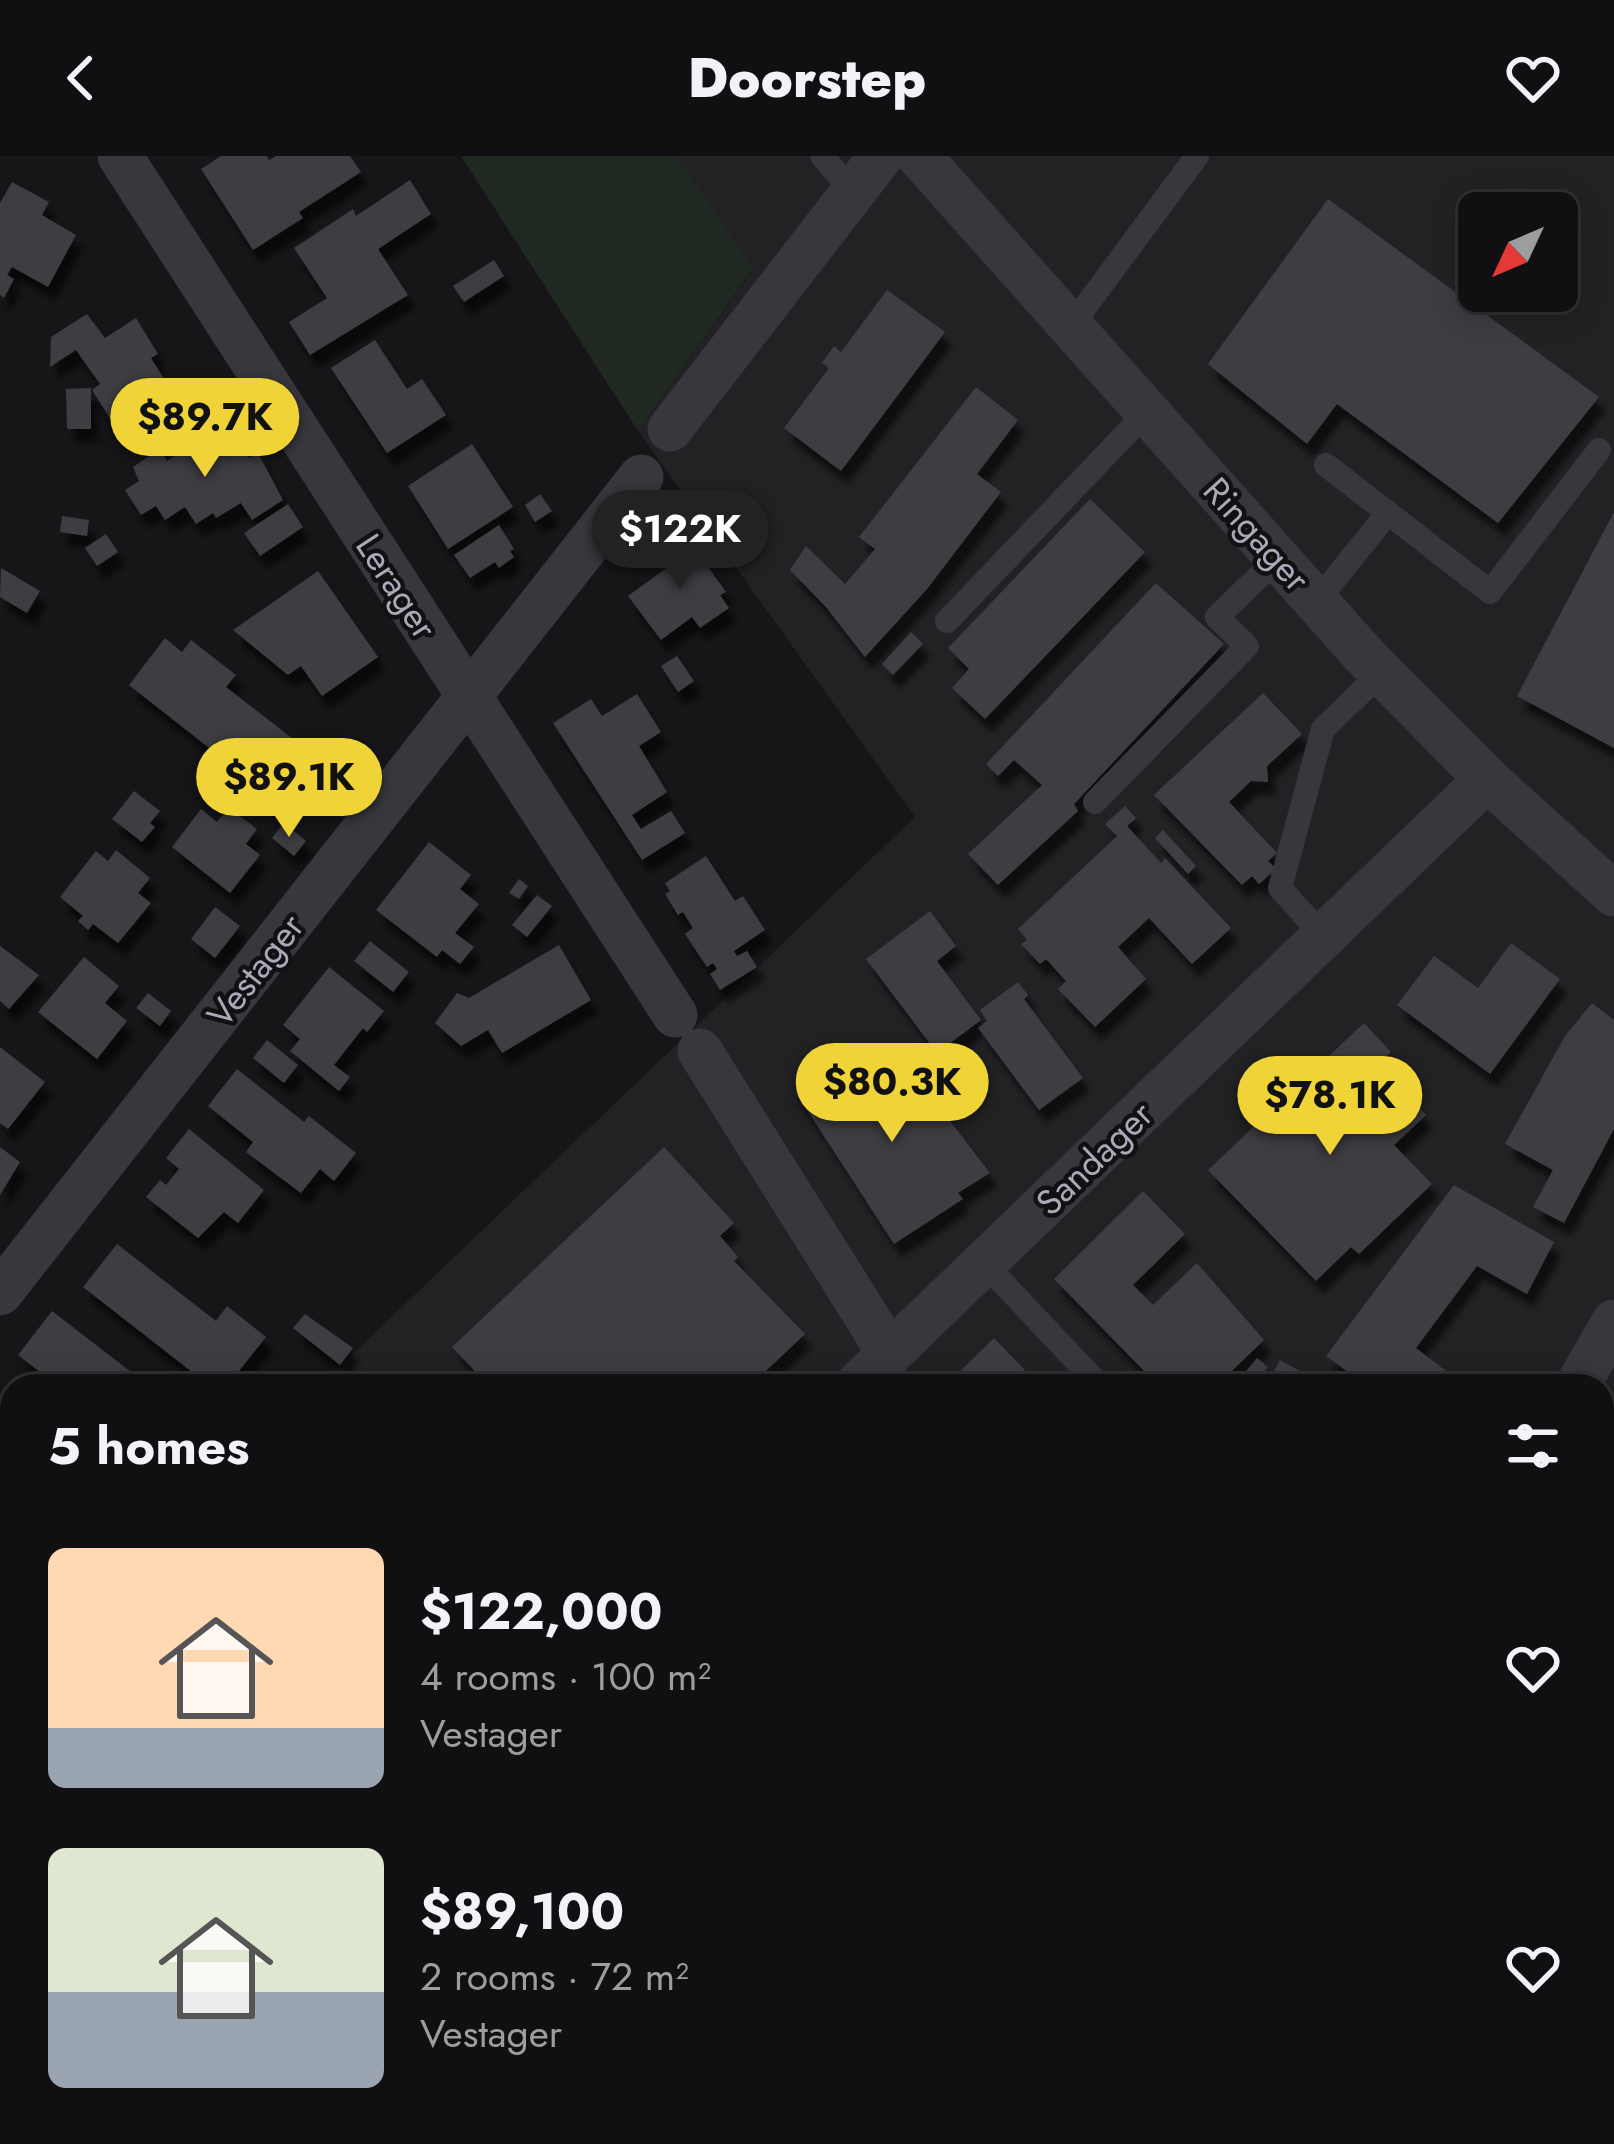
<!DOCTYPE html>
<meta charset="utf-8">
<style>
:root{--surface:#101012;--page:#19191b;--text:#f1f3f6;--muted:#9c9d9f;--line:#303032;--accent:#efd337}
body{margin:0;font-family:Jost,sans-serif;background:var(--page);color:var(--text);height:100vh;display:flex;flex-direction:column;font-size:45px;white-space:nowrap}
*{box-sizing:border-box;margin:0}
p{font-size:39px;color:var(--muted)}
.icon{flex:none;width:66px;height:66px;fill:none;stroke:currentColor;stroke-width:2;stroke-linecap:round;stroke-linejoin:round}
.map{position:relative;flex:1;overflow:hidden}
.drawer{position:absolute;left:0px;top:1218px;width:1614px;height:771px;display:flex;flex-direction:column;background:var(--surface);border-radius:36px 36px 0 0;box-shadow:0 6px 30px #0003,0 0 0 3px var(--line)}
.drawer>*{flex:none}
.needle{width:78px;rotate:226deg}
.fabs{position:absolute;left:1458px;top:36px;display:grid;gap:24px}
.fabs a{display:grid;place-items:center;width:120px;height:120px;border-radius:18px;background:var(--surface);box-shadow:0 6px 30px #0003,0 0 0 3px var(--line);font-size:60px}
.price{position:absolute;translate:-50% -102px;padding:0 27px;border-radius:42px;background:var(--accent);color:#111;font-size:39px;line-height:78px;filter:drop-shadow(0 3px 6px #0008)}
.price::after{content:'';position:absolute;left:50%;top:72px;width:36px;height:27px;margin-left:-18px;background:inherit;clip-path:polygon(0 0,100% 0,50% 100%)}
.price.on{background:#222;color:#fff}
ul{padding:0;list-style:none}
li{display:flex;align-items:center;gap:36px;height:300px;padding:0 48px}
li span{display:grid;place-items:center;flex:none;width:336px;height:240px;border-radius:18px;color:#555}
li>.icon{margin-inline-start:auto}
span .icon{width:144px;height:144px;fill:#fffc;stroke-width:1}
li b{font-size:51px}
h2{display:flex;justify-content:space-between;align-items:center;height:144px;padding:0 48px;font-size:51px}
header{display:flex;justify-content:space-between;align-items:center;height:156px;padding:0 48px;background:var(--surface);font-size:54px;font-weight:800}
.map>svg:first-child{display:block}
.built{fill:#222225;fill-rule:evenodd}
.green{fill:#202822}
.building{fill:#3d3e42;filter:url(#shadow)}
.lines{fill:none;stroke-linecap:round;stroke-linejoin:round}
.path{stroke:#3d3e44;stroke-width:8;stroke-dasharray:6 9;stroke-linecap:butt}
.lane{stroke:#37373d;stroke-width:24}
.street{stroke:#37373d;stroke-width:45}
.labels{text-anchor:middle;stroke-width:9;stroke-linejoin:round;paint-order:stroke}
.street-label{font-size:36px;fill:#a8aab8;stroke:#111113}
</style>
<header><svg class="icon" aria-label="back" viewBox="0 0 24 24"><path d="M15 5l-7 7 7 7"/></svg>Doorstep<svg class="icon" aria-label="heart" viewBox="0 0 24 24"><path d="M12 20l-8-8c-3-5 5-10 8-4 3-6 11-1 8 4z"/></svg></header>
<div class="map">
<svg width="1614" height="1988" viewBox="0 0 1614 1988">
<defs>
<filter id="shadow"><feDropShadow dx="7" dy="13" stdDeviation="3" flood-color="#0009"/></filter>
</defs>
<rect width="100%" height="100%" fill="#161618"/>
<path class="built" d="M 677,0 L 1614,0 L 1614,1988 L 832,1988 L 808,1977 L 1602,1977 L 1602,1230 L 319,1230 L 915,661 L 638,275 L 753,114 ZM 1479,57 L 1557,57 L 1557,135 L 1479,135 Z
M 12,1522 L 12,1602 L 0,1596 L 0,1534 Z"/>
<path class="green" d="M 461,0 L 677,0 L 753,113 L 638,275 Z"/>
<path class="building" d="M 221,0 L 267,0 L 269,4 L 276,0 L 350,0 L 361,16 L 299,56 L 303,62 L 253,94 L 201,13 Z
M 410,24 L 431,58 L 378,93 L 408,139 L 310,199 L 289,166 L 327,142 L 294,92 L 353,53 L 356,60 Z
M 12,26 L 49,46 L 42,59 L 76,79 L 48,131 L 12,111 L 7,119 L 14,123 L 4,142 L 0,139 L 0,47 Z
M 1328,43 L 1599,241 L 1498,367 L 1337,248 L 1307,288 L 1208,208 Z
M 494,104 L 504,120 L 464,146 L 453,130 Z
M 887,134 L 945,176 L 841,315 L 784,272 L 829,212 L 822,207 L 834,190 L 841,196 Z
M 87,158 L 105,182 L 136,162 L 158,198 L 151,202 L 173,237 L 118,275 L 92,234 L 100,228 L 76,194 L 50,211 L 51,181 Z
M 375,184 L 407,233 L 422,223 L 446,259 L 387,297 L 331,212 Z
M 976,231 L 1018,264 L 977,318 L 1001,336 L 927,433 L 865,501 L 826,451 L 790,414 L 806,390 L 845,428 L 875,393 L 859,381 Z
M 91,232 L 91,273 L 67,273 L 66,233 Z
M 226,267 L 249,302 L 258,297 L 283,344 L 252,364 L 241,347 L 216,362 L 213,357 L 196,368 L 185,351 L 165,364 L 156,350 L 141,359 L 125,334 L 139,325 L 133,311 L 160,293 L 167,305 L 202,282 L 199,278 L 208,273 L 210,277 Z
M 472,288 L 513,351 L 448,393 L 408,330 Z
M 540,338 L 552,355 L 535,366 L 525,349 Z
M 672,342 L 674,345 L 678,342 L 691,360 L 653,381 L 644,368 Z
M 1090,343 L 1145,396 L 985,563 L 952,532 L 969,513 L 948,492 Z
M 288,348 L 303,371 L 260,400 L 244,377 Z
M 1614,356 L 1614,592 L 1517,540 Z
M 62,360 L 89,364 L 87,380 L 60,376 Z
M 499,369 L 514,393 L 510,395 L 514,401 L 499,412 L 495,406 L 470,422 L 454,399 Z
M 106,378 L 118,396 L 97,410 L 85,392 Z
M 685,379 L 726,436 L 720,439 L 729,452 L 700,472 L 692,461 L 661,484 L 628,440 L 668,411 L 659,398 Z
M 1,412 L 40,435 L 27,457 L 0,441 Z
M 318,415 L 378,501 L 322,540 L 301,510 L 288,519 L 233,474 Z
M 1156,427 L 1224,488 L 1074,648 L 1078,655 L 998,729 L 968,698 L 1042,629 L 1014,604 L 998,620 L 986,608 Z
M 911,476 L 923,488 L 893,519 L 882,508 Z
M 165,482 L 182,496 L 191,484 L 236,519 L 226,531 L 319,603 L 283,650 L 129,529 Z
M 677,500 L 694,525 L 678,536 L 661,510 Z
M 1263,537 L 1302,578 L 1267,610 L 1268,626 L 1251,625 L 1229,646 L 1277,697 L 1268,705 L 1276,713 L 1259,728 L 1252,720 L 1242,729 L 1154,639 Z
M 637,538 L 661,576 L 639,590 L 667,636 L 632,659 L 641,673 L 671,655 L 685,677 L 642,704 L 553,567 L 591,543 L 602,560 Z
M 134,635 L 160,655 L 150,667 L 155,671 L 142,686 L 112,663 Z
M 1125,650 L 1136,662 L 1127,670 L 1161,707 L 1165,702 L 1231,772 L 1192,808 L 1149,762 L 1118,791 L 1146,823 L 1095,871 L 1058,833 L 1066,825 L 1046,803 L 1040,808 L 1021,788 L 1027,784 L 1018,773 L 1117,680 L 1105,668 Z
M 229,652 L 257,673 L 246,688 L 260,699 L 230,737 L 172,691 L 201,653 L 217,666 Z
M 284,667 L 306,685 L 294,700 L 272,682 Z
M 1163,674 L 1196,710 L 1188,718 L 1155,682 Z
M 429,686 L 471,719 L 460,733 L 479,748 L 455,777 L 474,791 L 460,808 L 442,794 L 437,801 L 376,754 Z
M 116,694 L 150,722 L 138,737 L 151,747 L 118,787 L 93,768 L 88,774 L 78,765 L 83,760 L 60,741 L 96,695 L 108,705 Z
M 706,700 L 735,745 L 743,740 L 765,774 L 734,795 L 737,800 L 747,795 L 757,811 L 720,834 L 710,818 L 717,813 L 713,807 L 707,811 L 685,778 L 693,772 L 683,756 L 678,759 L 665,738 L 670,735 L 665,727 Z
M 519,723 L 528,730 L 519,743 L 509,737 Z
M 537,739 L 552,750 L 527,781 L 512,769 Z
M 215,751 L 240,770 L 215,802 L 191,783 Z
M 930,755 L 956,790 L 937,805 L 981,864 L 937,897 L 866,803 Z
M 370,785 L 409,816 L 393,836 L 354,805 Z
M 1511,787 L 1560,823 L 1490,918 L 1397,849 L 1434,800 L 1478,832 Z
M 559,789 L 591,844 L 502,897 L 488,874 L 461,890 L 435,867 L 457,837 L 469,842 Z
M 0,790 L 39,819 L 9,853 L 0,845 Z
M 84,801 L 119,830 L 105,847 L 127,865 L 97,903 L 38,856 Z
M 329,811 L 384,855 L 367,876 L 363,872 L 334,909 L 350,921 L 339,935 L 290,895 L 300,883 L 283,869 Z
M 1018,826 L 1028,839 L 1024,843 L 1083,922 L 1039,954 L 978,872 L 987,865 L 980,854 Z
M 148,837 L 171,855 L 160,870 L 136,852 Z
M 1592,847 L 1614,864 L 1614,973 L 1564,1067 L 1533,1051 L 1553,1014 L 1505,988 L 1565,880 Z
M 1364,867 L 1391,896 L 1378,908 L 1426,959 L 1394,989 L 1432,1028 L 1359,1098 L 1351,1091 L 1316,1125 L 1208,1014 Z
M 267,884 L 298,909 L 284,927 L 253,902 Z
M 0,891 L 45,926 L 8,973 L 0,967 Z
M 867,891 L 908,954 L 930,939 L 990,1017 L 958,1037 L 963,1043 L 894,1088 L 796,937 Z
M 237,913 L 304,966 L 309,960 L 356,997 L 334,1025 L 320,1013 L 301,1037 L 246,996 L 253,986 L 208,950 Z
M 189,973 L 264,1034 L 238,1067 L 224,1056 L 198,1082 L 146,1041 L 160,1024 L 166,1029 L 179,1013 L 166,1002 Z
M 0,991 L 20,1006 L 0,1039 Z
M 664,991 L 734,1067 L 720,1080 L 738,1101 L 734,1105 L 805,1178 L 750,1230 L 489,1230 L 452,1191 Z
M 1454,1029 L 1554,1086 L 1527,1138 L 1477,1110 L 1416,1192 L 1466,1230 L 1367,1230 L 1326,1200 Z
M 1143,1035 L 1185,1078 L 1133,1129 L 1153,1149 L 1197,1107 L 1264,1184 L 1216,1230 L 1159,1230 L 1054,1123 Z
M 117,1088 L 216,1165 L 227,1150 L 266,1181 L 227,1230 L 210,1230 L 83,1131 Z
M 52,1155 L 135,1219 L 133,1222 L 142,1230 L 58,1230 L 18,1199 Z
M 305,1158 L 353,1192 L 340,1209 L 293,1172 Z
M 994,1182 L 1040,1230 L 945,1230 Z
M 1257,1202 L 1268,1211 L 1251,1230 L 1234,1230 Z
M 1280,1204 L 1326,1230 L 1266,1230 Z
M 12,1294 L 12,1371 L 0,1362 L 0,1309 Z
M 1614,1347 L 1614,1385 L 1602,1376 L 1602,1364 Z
M 1602,1479 L 1614,1486 L 1614,1589 L 1602,1582 Z
M 1602,1641 L 1614,1648 L 1612,1803 L 1602,1797 Z
M 7,1953 L 12,1954 L 12,1977 L 62,1977 L 68,1980 L 64,1988 L 0,1988 L 0,1969 Z
M 168,1977 L 245,1977 L 235,1988 L 158,1988 Z
M 329,1977 L 373,1977 L 363,1988 L 341,1988 Z
M 928,1977 L 1066,1977 L 1060,1988 L 951,1988 Z
M 1312,1977 L 1487,1977 L 1507,1988 L 1332,1988 Z"/>
<g class="lines">
<path class="path" d="M 139,1977 L 135,1983 L 140,1988"/>
<path class="lane" d="M 822,0 L 852,34
M 1071,170 L 1197,0
M 1326,309 L 1490,436 L 1599,294
M 1317,445 L 1387,358
M 947,465 L 1147,256
M 1095,646 L 1247,490 L 1217,461 L 1278,402
M 1324,781 L 1280,732 L 1323,573 L 1382,516
M 984,1107 L 1100,1230
M 1597,1977 L 1614,1986"/>
<path class="street" d="M 120,0 L 675,859
M 919,0 L 1363,498 L 1487,623 L 1614,738
M 670,273 L 881,0
M 700,895 L 890,1198
M 0,1137 L 641,321
M 856,1230 L 1487,623
M 1577,1230 L 1614,1166
M 0,1641 L 12,1646
M 0,1818 L 12,1792
M 708,1977 L 731,1988
M 1139,1988 L 1146,1977"/>
</g>
<g class="labels">
<g class="street-label">
<text transform="translate(1257 378) rotate(48)" y="13">Ringager</text>
<text transform="translate(397 430) rotate(57)" y="13">Lerager</text>
<text transform="translate(255 814) rotate(-52)" y="13">Vestager</text>
<text transform="translate(1094 1002) rotate(-44)" y="13">Sandager</text>
</g>
</g>
</svg>
<div class="fabs">
<a><svg class="needle" viewBox="-14 -14 28 28"><path d="M0-13l5 13h-10z" fill="#e53935"/><path d="M0 13l5-13h-10z" fill="#9c9d9f"/></svg></a>
</div>
<b class="price" style="left:205px;top:324px">$89.7K</b>
<b class="price on" style="left:680px;top:436px">$122K</b>
<b class="price" style="left:289px;top:684px">$89.1K</b>
<b class="price" style="left:892px;top:989px">$80.3K</b>
<b class="price" style="left:1330px;top:1002px">$78.1K</b>
<section class="drawer">
<h2>5 homes<svg class="icon" aria-label="filters" viewBox="0 0 24 24"><path d="M4 7h16M4 17h16"/><circle cx="9" cy="7" r="2"/><circle cx="15" cy="17" r="2"/></svg></h2>
<ul>
<li><span style="background:linear-gradient(#ffd9b3 75%,#9aa5b1 0)"><svg class="icon" aria-label="home" viewBox="0 0 24 24"><path d="M3 11l9-7 9 7M6 9v11h12V9"/></svg></span><div><b>$122,000</b><p>4 rooms · 100 m²</p><p>Vestager</p></div><svg class="icon" aria-label="heart" viewBox="0 0 24 24"><path d="M12 20l-8-8c-3-5 5-10 8-4 3-6 11-1 8 4z"/></svg></li>
<li><span style="background:linear-gradient(#dfe7d0 60%,#9aa5b1 0)"><svg class="icon" aria-label="home" viewBox="0 0 24 24"><path d="M3 11l9-7 9 7M6 9v11h12V9"/></svg></span><div><b>$89,100</b><p>2 rooms · 72 m²</p><p>Vestager</p></div><svg class="icon" aria-label="heart" viewBox="0 0 24 24"><path d="M12 20l-8-8c-3-5 5-10 8-4 3-6 11-1 8 4z"/></svg></li>
</ul>
</section>
</div>
